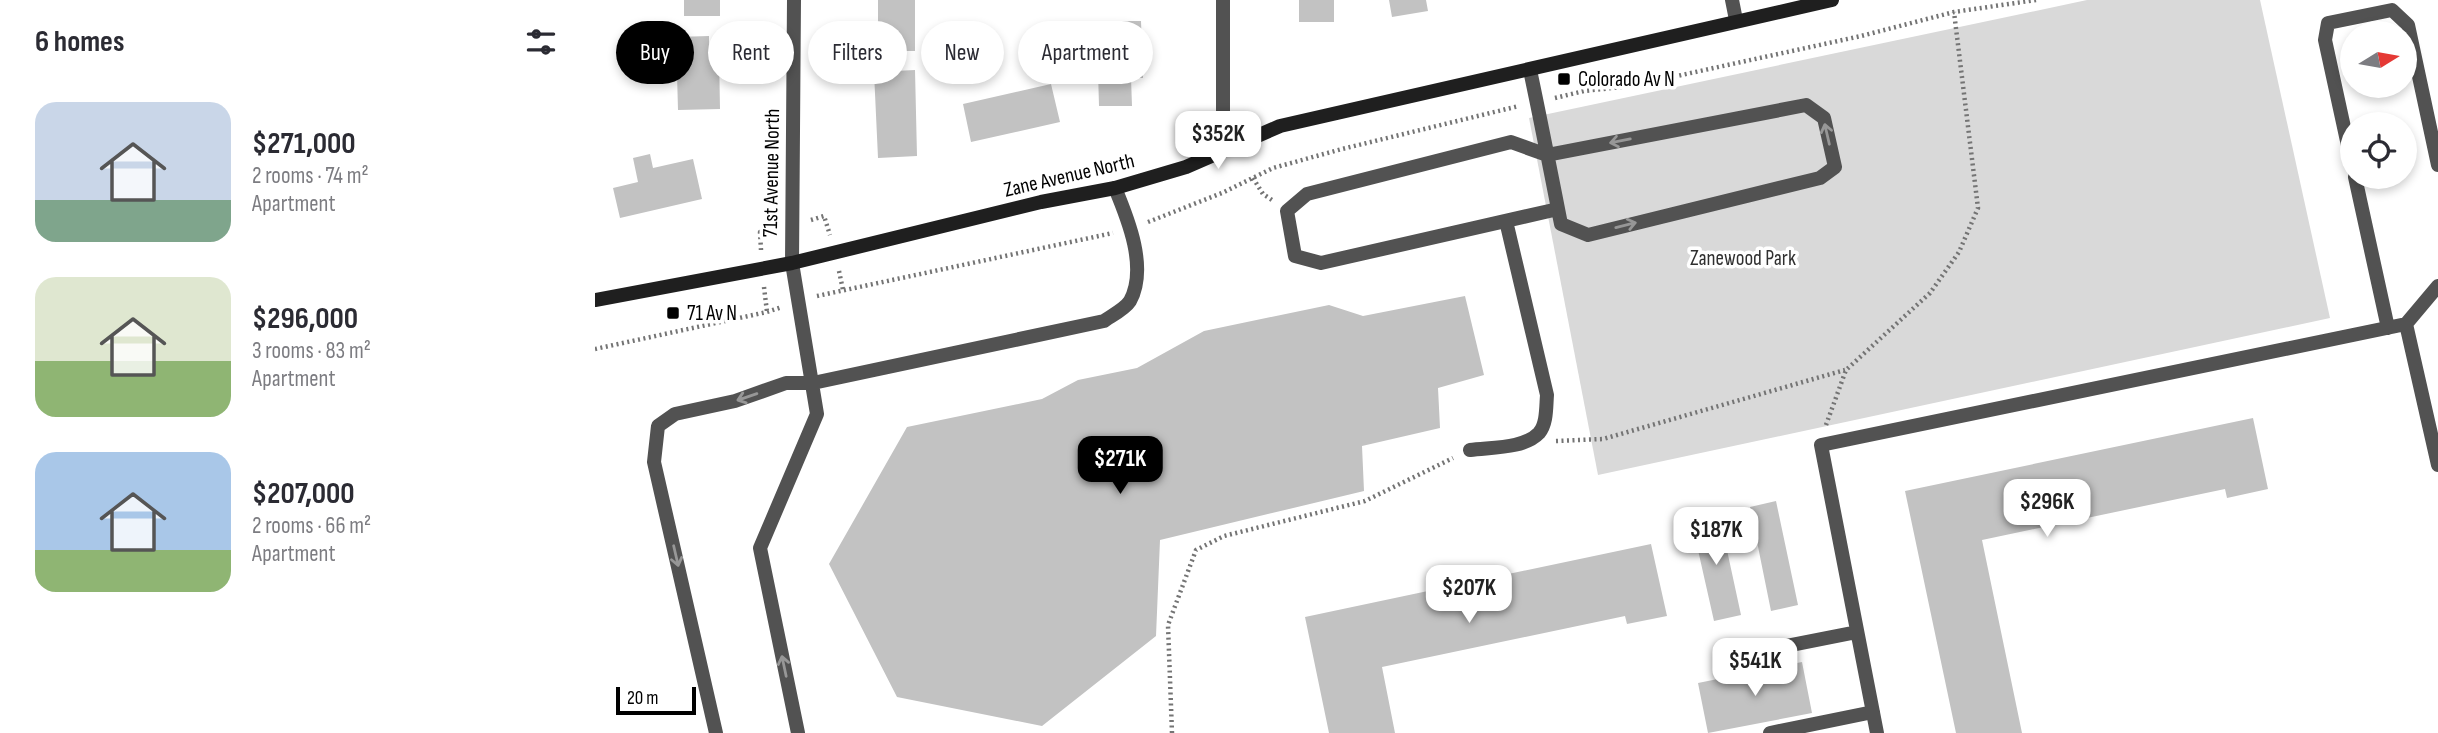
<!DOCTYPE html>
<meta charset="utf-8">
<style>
:root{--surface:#fff;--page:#f2f2f3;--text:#2b2b33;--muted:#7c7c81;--accent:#000}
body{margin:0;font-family:"Sofia Sans Condensed",sans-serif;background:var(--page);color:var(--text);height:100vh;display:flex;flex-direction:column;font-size:26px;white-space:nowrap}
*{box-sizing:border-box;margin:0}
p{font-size:23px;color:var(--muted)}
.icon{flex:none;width:38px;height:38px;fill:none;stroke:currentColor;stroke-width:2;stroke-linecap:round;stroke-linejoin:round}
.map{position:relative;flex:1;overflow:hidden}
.sheet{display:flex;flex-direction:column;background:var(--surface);width:595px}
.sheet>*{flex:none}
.guide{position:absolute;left:21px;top:21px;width:665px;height:63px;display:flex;gap:14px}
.needle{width:46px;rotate:79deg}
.fabs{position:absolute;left:1745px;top:21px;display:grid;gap:14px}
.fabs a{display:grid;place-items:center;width:77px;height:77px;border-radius:50%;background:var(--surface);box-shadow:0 4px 10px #0003;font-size:35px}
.scale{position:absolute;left:21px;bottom:18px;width:80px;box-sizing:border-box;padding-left:7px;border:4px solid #000;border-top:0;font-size:19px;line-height:24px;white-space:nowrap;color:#000;-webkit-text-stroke:5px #fff;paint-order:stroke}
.price{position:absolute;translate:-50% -60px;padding:0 16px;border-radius:14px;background:#fff;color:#222;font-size:23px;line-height:46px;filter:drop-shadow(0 2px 4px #0008)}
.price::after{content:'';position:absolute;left:50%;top:42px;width:21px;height:16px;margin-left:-10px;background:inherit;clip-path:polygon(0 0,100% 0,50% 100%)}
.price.on{background:var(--accent);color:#fff}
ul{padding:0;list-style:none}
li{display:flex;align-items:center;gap:21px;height:175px;padding:0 35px}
li span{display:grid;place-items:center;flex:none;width:196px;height:140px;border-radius:21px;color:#555}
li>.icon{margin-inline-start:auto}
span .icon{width:84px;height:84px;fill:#fffc;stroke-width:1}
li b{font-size:30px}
h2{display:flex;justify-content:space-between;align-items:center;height:84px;padding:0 35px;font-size:30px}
.chip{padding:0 24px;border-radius:32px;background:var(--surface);box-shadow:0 4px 10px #0003;font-size:24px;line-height:63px}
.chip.on{background:var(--accent);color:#fff}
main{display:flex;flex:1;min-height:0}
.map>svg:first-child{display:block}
.green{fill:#d9d9d9}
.building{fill:#c2c2c2}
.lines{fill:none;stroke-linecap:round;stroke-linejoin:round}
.path{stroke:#747474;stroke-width:4.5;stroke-dasharray:2 3.5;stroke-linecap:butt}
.lane{stroke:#525252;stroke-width:14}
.street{stroke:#525252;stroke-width:14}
.secondary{stroke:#1f1f1f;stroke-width:14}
.oneway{stroke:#979797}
.poi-dot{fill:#000;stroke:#fff;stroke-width:2.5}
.labels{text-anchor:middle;stroke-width:7;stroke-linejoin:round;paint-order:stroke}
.poi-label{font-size:21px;fill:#000;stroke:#fff;text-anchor:start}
.street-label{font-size:21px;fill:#000;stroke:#fff}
.park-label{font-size:21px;fill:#303030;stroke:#fff}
</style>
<main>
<section class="sheet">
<h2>6 homes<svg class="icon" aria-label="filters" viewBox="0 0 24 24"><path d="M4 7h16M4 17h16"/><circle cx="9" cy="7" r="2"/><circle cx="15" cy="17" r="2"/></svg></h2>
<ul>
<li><span style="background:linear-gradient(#c9d6e8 70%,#7fa58c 0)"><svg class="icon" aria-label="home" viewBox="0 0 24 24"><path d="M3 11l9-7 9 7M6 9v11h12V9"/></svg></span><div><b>$271,000</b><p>2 rooms · 74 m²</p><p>Apartment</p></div></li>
<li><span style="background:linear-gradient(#dfe7d0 60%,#8fb573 0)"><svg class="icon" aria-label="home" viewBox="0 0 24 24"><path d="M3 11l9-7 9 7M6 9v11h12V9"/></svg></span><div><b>$296,000</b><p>3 rooms · 83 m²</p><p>Apartment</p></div></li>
<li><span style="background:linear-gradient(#a9c7e8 70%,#8fb573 0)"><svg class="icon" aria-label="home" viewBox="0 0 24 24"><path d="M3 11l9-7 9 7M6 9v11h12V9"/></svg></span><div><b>$207,000</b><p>2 rooms · 66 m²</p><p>Apartment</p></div></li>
</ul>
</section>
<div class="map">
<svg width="1843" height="733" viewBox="0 0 1843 733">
<rect width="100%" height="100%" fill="#fff"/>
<path class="green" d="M 1492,0 L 1665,0 L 1735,318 L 1003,475 L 934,118 Z"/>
<path class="building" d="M 89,0 L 125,0 L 125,16 L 89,16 Z
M 283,0 L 320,0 L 320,51 L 283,51 Z
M 704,0 L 739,0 L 739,22 L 704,22 Z
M 794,0 L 831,0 L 833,11 L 797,17 Z
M 510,21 L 546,21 L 548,78 L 536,78 L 537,106 L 504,106 L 503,71 L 512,71 Z
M 114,36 L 114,54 L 124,54 L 125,109 L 83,110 L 81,37 Z
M 320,70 L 322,156 L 283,158 L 279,72 Z
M 456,84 L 465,122 L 376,142 L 368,104 Z
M 55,154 L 58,168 L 98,159 L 107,199 L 25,218 L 18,188 L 43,182 L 38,158 Z
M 870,296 L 889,375 L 843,388 L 845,428 L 767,446 L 769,491 L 565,540 L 561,636 L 447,726 L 302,697 L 234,564 L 312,427 L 447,399 L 483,380 L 542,368 L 609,331 L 734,305 L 768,316 Z
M 1658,418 L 1673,489 L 1632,498 L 1630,489 L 1387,540 L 1427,733 L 1361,733 L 1310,491 Z
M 1181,501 L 1203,605 L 1176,611 L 1155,507 Z
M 1124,513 L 1146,615 L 1119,621 L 1096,519 Z
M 1056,544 L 1072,616 L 1032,624 L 1030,616 L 787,667 L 800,733 L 734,733 L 710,617 Z
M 1207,662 L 1217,713 L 1113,733 L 1103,683 Z"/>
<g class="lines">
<path class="path" d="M 960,98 L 989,91 L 1036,86 L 1266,36 L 1359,12 L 1441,0
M 658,178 L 668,194 L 677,200
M 216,220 L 229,216 L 235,235
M 553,222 L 627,193 L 678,168 L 747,149 L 924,106
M 166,250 L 165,232 L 177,230
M 244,271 L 248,290
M 169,287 L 172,312
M 222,296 L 518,233
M 0,349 L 172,312 L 187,307
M 1231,425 L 1251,370 L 1335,293 L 1364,252 L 1383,208 L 1359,12
M 961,441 L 1008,439 L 1250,370
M 577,733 L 573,625 L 601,550 L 629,536 L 770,501 L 858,458"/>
<path class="lane" d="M 935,70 C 946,122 956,173 966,224 L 993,235 L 1225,178 L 1240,167 L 1229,118 L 1211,105 L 952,155 L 916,142 L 712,194 L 692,211 L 700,256 L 726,263 L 963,209
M 1757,164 L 1730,40 L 1733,23 L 1797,10 L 1813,25 L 1843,165
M 1760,177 L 1793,328
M 197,263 L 222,414 L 165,548 L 203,733
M 1811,324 L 1843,286
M 875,450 C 895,447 929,449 944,433 C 952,424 951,407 952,395 L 911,221
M 1176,649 L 1262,632
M 121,733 L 59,462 L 63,426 L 80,414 L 140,401 L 191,383 L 218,383 L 509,321 C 516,316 530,309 535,301 C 553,268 533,219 520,188
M 1175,733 L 1278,712
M 1282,733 L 1226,445 L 1811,324 L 1843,465"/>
<path class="street" d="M 1137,0 L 1141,20
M 628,149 L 628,0
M 197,263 L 199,0"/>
<path class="secondary" d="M 0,300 L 197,263 L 446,202 L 520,188 L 591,167 L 685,126 L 1237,0"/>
</g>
<defs><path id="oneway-shaft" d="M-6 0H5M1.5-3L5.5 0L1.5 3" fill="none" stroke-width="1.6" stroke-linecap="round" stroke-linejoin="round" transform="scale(1.75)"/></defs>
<g class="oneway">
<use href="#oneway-shaft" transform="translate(1232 134) rotate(-103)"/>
<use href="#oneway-shaft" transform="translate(1025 141) rotate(169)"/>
<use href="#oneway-shaft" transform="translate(1031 225) rotate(-14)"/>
<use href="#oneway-shaft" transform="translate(152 397) rotate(161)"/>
<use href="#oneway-shaft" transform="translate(81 556) rotate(77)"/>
<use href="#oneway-shaft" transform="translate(189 666) rotate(-102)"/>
</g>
<g class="poi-dot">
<rect x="962" y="72" width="14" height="14" rx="3.5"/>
<rect x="71" y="306" width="14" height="14" rx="3.5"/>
</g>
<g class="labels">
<g class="poi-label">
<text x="983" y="86">Colorado Av N</text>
<text x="92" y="320">71 Av N</text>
</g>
<g class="street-label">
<text transform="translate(176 173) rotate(-89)" y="7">71st Avenue North</text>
<text transform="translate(474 175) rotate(-13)" y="7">Zane Avenue North</text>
</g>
<g class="park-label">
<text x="1148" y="265">Zanewood Park</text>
</g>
</g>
</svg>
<div class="fabs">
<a><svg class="needle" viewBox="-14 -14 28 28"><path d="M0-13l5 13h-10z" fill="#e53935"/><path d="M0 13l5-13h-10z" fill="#7c7c81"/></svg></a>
<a><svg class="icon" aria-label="locate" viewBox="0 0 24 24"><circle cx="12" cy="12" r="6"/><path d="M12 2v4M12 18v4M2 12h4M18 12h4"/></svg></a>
</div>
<div class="scale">20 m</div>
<b class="price" style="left:623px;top:171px">$352K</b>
<b class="price on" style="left:525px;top:496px">$271K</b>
<b class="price" style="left:1452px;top:539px">$296K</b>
<b class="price" style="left:1121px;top:567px">$187K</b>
<b class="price" style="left:874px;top:625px">$207K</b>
<b class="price" style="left:1160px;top:698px">$541K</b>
<div class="guide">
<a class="chip on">Buy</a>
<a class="chip">Rent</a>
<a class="chip">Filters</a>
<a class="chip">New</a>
<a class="chip">Apartment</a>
</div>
</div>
</main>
